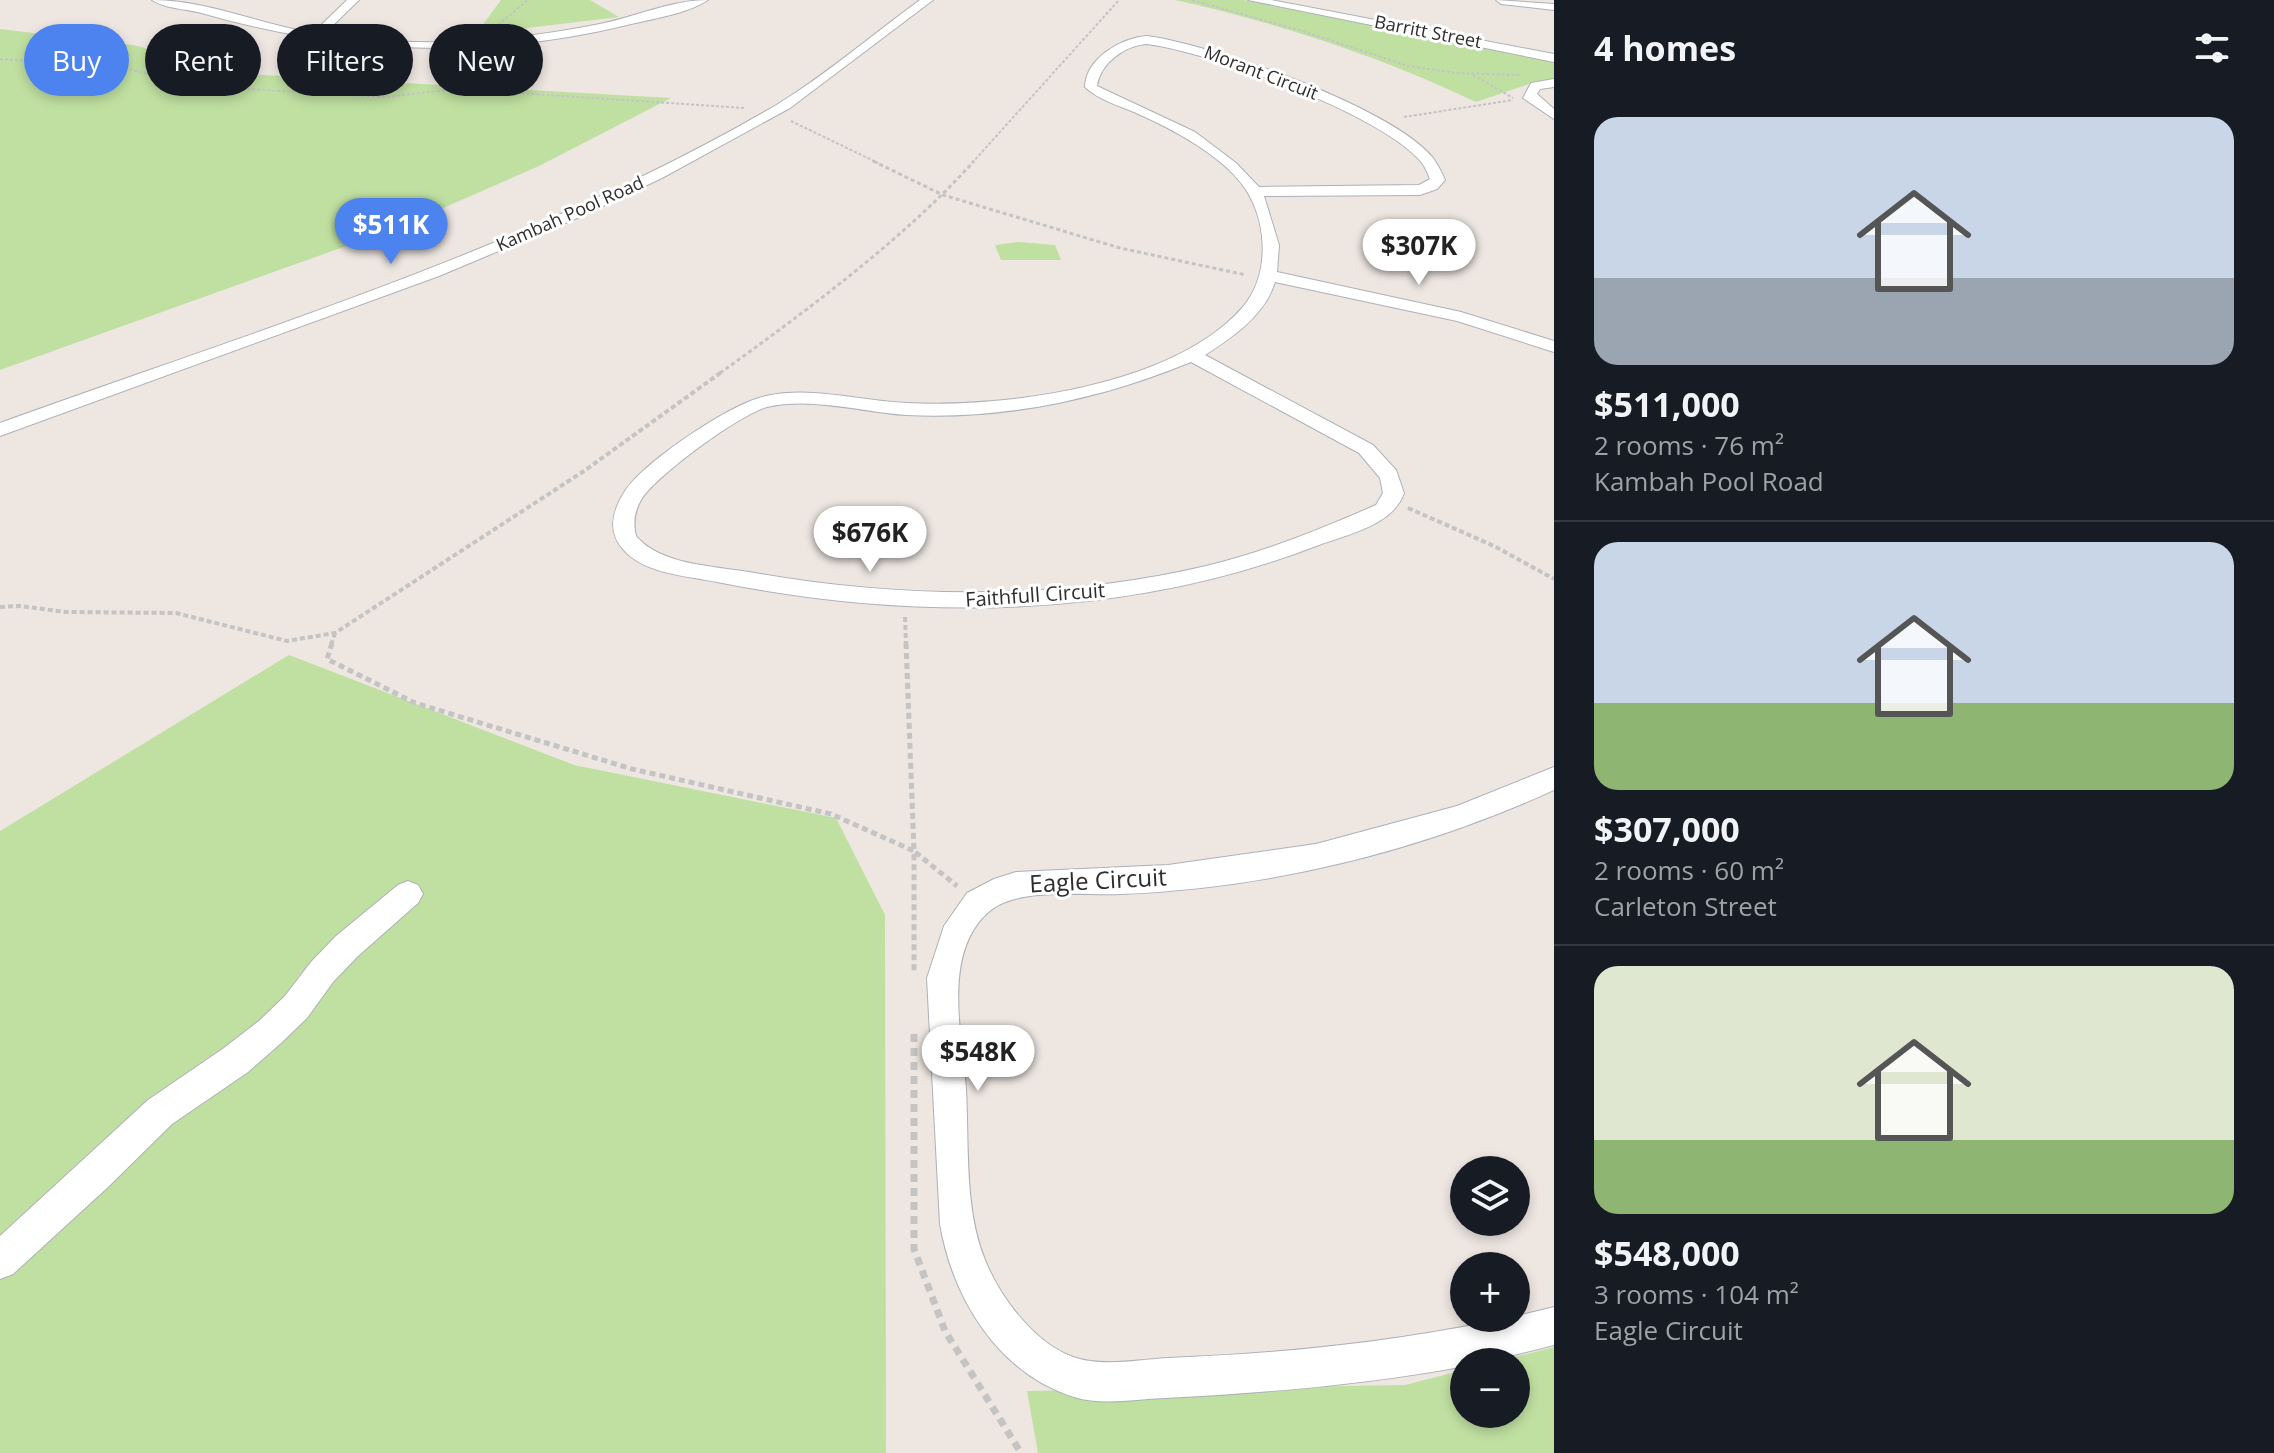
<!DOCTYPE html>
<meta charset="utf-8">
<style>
:root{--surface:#171b24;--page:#20242c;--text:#f1f3f6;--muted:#9ea1a6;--line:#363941;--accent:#4c83ef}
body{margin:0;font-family:"Open Sans",sans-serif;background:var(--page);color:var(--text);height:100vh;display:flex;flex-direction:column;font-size:30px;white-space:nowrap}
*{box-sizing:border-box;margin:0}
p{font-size:26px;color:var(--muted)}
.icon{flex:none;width:44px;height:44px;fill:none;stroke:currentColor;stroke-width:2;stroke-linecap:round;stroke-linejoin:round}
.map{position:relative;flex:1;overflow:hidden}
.side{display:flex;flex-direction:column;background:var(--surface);width:720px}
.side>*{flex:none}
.hud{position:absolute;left:24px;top:24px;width:760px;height:72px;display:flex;gap:16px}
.tools{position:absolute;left:1450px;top:1156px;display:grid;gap:16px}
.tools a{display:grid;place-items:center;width:80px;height:80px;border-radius:50%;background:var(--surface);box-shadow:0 4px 12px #0003;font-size:40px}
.price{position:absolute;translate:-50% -68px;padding:0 18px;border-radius:28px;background:#fff;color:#222;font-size:26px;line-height:52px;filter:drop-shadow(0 2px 4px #0008)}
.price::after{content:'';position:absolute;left:50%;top:48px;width:24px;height:18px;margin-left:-12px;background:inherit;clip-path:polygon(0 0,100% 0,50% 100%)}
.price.selected{background:var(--accent);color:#fff}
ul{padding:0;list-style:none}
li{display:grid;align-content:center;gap:16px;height:424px;padding:0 40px}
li+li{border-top:2px solid var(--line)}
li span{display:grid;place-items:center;height:248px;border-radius:24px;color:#555}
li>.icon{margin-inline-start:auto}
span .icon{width:144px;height:144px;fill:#fffc;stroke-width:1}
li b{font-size:34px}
h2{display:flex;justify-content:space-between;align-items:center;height:96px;padding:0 40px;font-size:34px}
.pill{padding:0 28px;border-radius:36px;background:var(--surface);box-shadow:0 4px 12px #0003;font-size:28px;line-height:72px}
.pill.selected{background:var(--accent);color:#fff}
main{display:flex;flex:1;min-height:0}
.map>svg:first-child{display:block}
.green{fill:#c0e0a1}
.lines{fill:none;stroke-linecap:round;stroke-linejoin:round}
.minor-casing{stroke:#adb1b8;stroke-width:2}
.path-far4{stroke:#c4c4c4;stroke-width:2;stroke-dasharray:3 2;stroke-linecap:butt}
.path-far3{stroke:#c4c4c4;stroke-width:3;stroke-dasharray:4 3;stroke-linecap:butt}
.path-far2{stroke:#c4c4c4;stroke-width:4;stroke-dasharray:5 3;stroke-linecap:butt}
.path-far1{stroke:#c4c4c4;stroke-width:5;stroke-dasharray:6 4;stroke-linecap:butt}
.path{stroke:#c4c4c4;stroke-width:7;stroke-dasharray:8 6;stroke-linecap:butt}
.minor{fill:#fff;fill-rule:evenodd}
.labels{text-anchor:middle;stroke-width:6;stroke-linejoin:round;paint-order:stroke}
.far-street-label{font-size:18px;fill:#2d2d2d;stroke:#fff}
.street-label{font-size:20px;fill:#2d2d2d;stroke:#fff}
.near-street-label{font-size:24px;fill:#2d2d2d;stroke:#fff}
</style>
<main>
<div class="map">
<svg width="1554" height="1453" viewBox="0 0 1554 1453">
<rect width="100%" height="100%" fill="#ede6e1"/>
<path class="green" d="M 501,0 L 590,0 L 619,17 L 476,34 Z
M 1175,0 L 1243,0 L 1554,60 L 1554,81 L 1535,82 L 1476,102 C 1379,56 1279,23 1175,0 Z
M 0,29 L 133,45 L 244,74 L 671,98 L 539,166 L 402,226 L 0,370 Z
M 1018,242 L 1055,245 L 1061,260 L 1001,260 L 995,245 Z
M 289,655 L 574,765 L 836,818 L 885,915 L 886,1453 L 0,1453 L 0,831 Z
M 1554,1347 L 1554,1453 L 1038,1453 L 1027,1391 L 1405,1385 L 1464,1370 L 1464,1414 L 1516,1414 L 1516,1362 L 1495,1362 Z"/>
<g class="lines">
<defs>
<path id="minor" d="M 152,0 C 207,0 259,24 313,33 L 347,0 L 359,0 L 324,34 C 414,49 511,42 600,24 C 635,17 672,0 708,0 C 687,14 651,19 627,25 C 482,60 346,54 205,14 C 189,9 165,9 152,0 Z
M 920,0 L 933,0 L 790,108 L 662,178 L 582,216 L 439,276 L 0,436 L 0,423 C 263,328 536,246 778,104 C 827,74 873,34 920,0 Z
M 1248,0 L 1271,0 L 1554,54 L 1554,62 Z
M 1496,0 L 1554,4 L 1554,10 L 1501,4 Z
M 1147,36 C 1213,45 1392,107 1433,158 C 1438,165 1442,173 1445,180 L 1437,189 L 1420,195 L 1264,196 L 1279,245 L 1277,272 L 1461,312 L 1554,341 L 1554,352 L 1457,321 L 1275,282 C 1265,315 1233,337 1205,355 L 1373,445 L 1396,470 L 1404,493 C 1393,525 1349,534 1319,545 C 1128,619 917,622 717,582 C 688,576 642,574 622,548 C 606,529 614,507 627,488 C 649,459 731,403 766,396 C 813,386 860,401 907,403 C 1005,408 1173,386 1242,308 C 1269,277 1268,228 1248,193 C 1228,158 1171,128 1134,112 C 1117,105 1099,100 1085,87 C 1086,58 1121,38 1147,36 ZM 1147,44 C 1209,52 1383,114 1422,163 C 1425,167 1428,174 1430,179 L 1419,185 L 1259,187 L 1236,163 L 1195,132 L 1097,86 C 1100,63 1126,45 1147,44 ZM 1191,362 L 1359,453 L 1380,478 L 1383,493 L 1376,505 C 1321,529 1265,552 1206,566 C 1057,601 898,599 749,572 C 714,566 660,565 636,536 C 633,523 634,512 641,500 C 654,477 740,414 767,407 C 812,397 861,412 906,415 C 1004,420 1101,399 1191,362 Z
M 1554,79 L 1554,87 L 1540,89 L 1537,94 L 1554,109 L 1554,119 L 1523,98 L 1531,83 Z
M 1554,767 L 1554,790 C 1418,852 1270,888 1121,894 C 1085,896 1020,887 991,910 C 941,950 962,1034 966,1089 C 969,1144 964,1209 985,1260 C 1000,1297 1034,1343 1073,1357 C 1102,1367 1137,1360 1167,1358 C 1298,1353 1428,1339 1554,1307 L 1554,1345 L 1485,1362 L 1464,1362 L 1464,1366 L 1460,1367 C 1362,1385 1264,1393 1165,1398 C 1135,1399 1103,1406 1074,1397 C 998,1373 953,1299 940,1224 L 927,978 L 944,926 L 967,893 L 994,879 L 1016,872 L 1168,865 L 1316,844 L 1457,806 Z
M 408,881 L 418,885 L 423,894 L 418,903 L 358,956 L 333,982 L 307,1018 L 281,1043 L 248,1072 L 172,1124 L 108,1187 L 13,1274 L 0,1279 L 0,1236 L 148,1100 L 224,1048 L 259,1021 L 285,996 L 311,962 L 336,936 L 398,885 Z"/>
</defs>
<use href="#minor" class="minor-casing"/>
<path class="path-far4" d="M 1192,0 L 1302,31 L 1408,66 L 1457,73 L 1521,75
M 498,25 L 528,0
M 0,59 L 116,66 L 196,86 L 385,97 L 457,89 L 744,108
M 1473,75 L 1513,98
M 457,89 L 466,59
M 1404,117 L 1513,100
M 791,121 L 878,163
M 972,163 L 1119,0"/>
<path class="path-far3" d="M 873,161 L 943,195 L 1120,248 L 1246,275
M 720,373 C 805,312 904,239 974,161"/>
<path class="path-far2" d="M 1408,508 L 1494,546 L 1554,579
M 0,607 L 20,606 L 66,612 L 176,613 L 287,641 L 335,633 L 584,471 L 723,371
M 905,617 L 906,645
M 331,645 L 335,633"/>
<path class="path-far1" d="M 332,643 L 327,659 L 415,703 L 632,769 L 831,814 L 914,851 L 914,972
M 906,643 L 914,851 L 957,886"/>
<path class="path" d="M 914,1034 L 914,1249 L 945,1331 L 1021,1453"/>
<use href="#minor" class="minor"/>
</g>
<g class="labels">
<g class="far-street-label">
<text transform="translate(1428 32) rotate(11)" y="6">Barritt Street</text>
<text transform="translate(1261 73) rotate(21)" y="6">Morant Circuit</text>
<text transform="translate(570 214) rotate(-24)" y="6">Kambah Pool Road</text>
</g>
<g class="street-label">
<text transform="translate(1035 595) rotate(-4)" y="7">Faithfull Circuit</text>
</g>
<g class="near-street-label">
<text transform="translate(1098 881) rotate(-3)" y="8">Eagle Circuit</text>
</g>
</g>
</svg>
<div class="tools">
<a><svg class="icon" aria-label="layers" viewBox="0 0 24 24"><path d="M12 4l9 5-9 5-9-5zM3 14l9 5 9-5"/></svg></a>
<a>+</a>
<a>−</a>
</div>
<b class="price selected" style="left:391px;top:266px">$511K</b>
<b class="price" style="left:1419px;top:287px">$307K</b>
<b class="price" style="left:870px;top:574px">$676K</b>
<b class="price" style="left:978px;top:1093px">$548K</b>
<div class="hud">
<a class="pill selected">Buy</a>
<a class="pill">Rent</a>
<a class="pill">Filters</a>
<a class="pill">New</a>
</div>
</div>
<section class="side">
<h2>4 homes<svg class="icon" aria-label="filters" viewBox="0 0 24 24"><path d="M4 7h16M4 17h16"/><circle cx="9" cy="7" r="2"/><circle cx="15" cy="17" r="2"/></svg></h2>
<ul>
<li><span style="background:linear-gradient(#c9d6e8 65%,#9aa5b1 0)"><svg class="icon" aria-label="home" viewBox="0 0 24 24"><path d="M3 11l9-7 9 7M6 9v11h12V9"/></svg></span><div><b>$511,000</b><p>2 rooms · 76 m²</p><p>Kambah Pool Road</p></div></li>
<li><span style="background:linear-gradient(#c9d6e8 65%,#8fb573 0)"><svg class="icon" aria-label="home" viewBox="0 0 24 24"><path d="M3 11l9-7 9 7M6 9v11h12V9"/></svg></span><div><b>$307,000</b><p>2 rooms · 60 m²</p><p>Carleton Street</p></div></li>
<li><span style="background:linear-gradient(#dfe7d0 70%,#8fb573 0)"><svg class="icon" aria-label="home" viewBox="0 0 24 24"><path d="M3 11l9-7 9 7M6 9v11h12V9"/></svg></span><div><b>$548,000</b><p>3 rooms · 104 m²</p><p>Eagle Circuit</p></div></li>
</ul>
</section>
</main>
